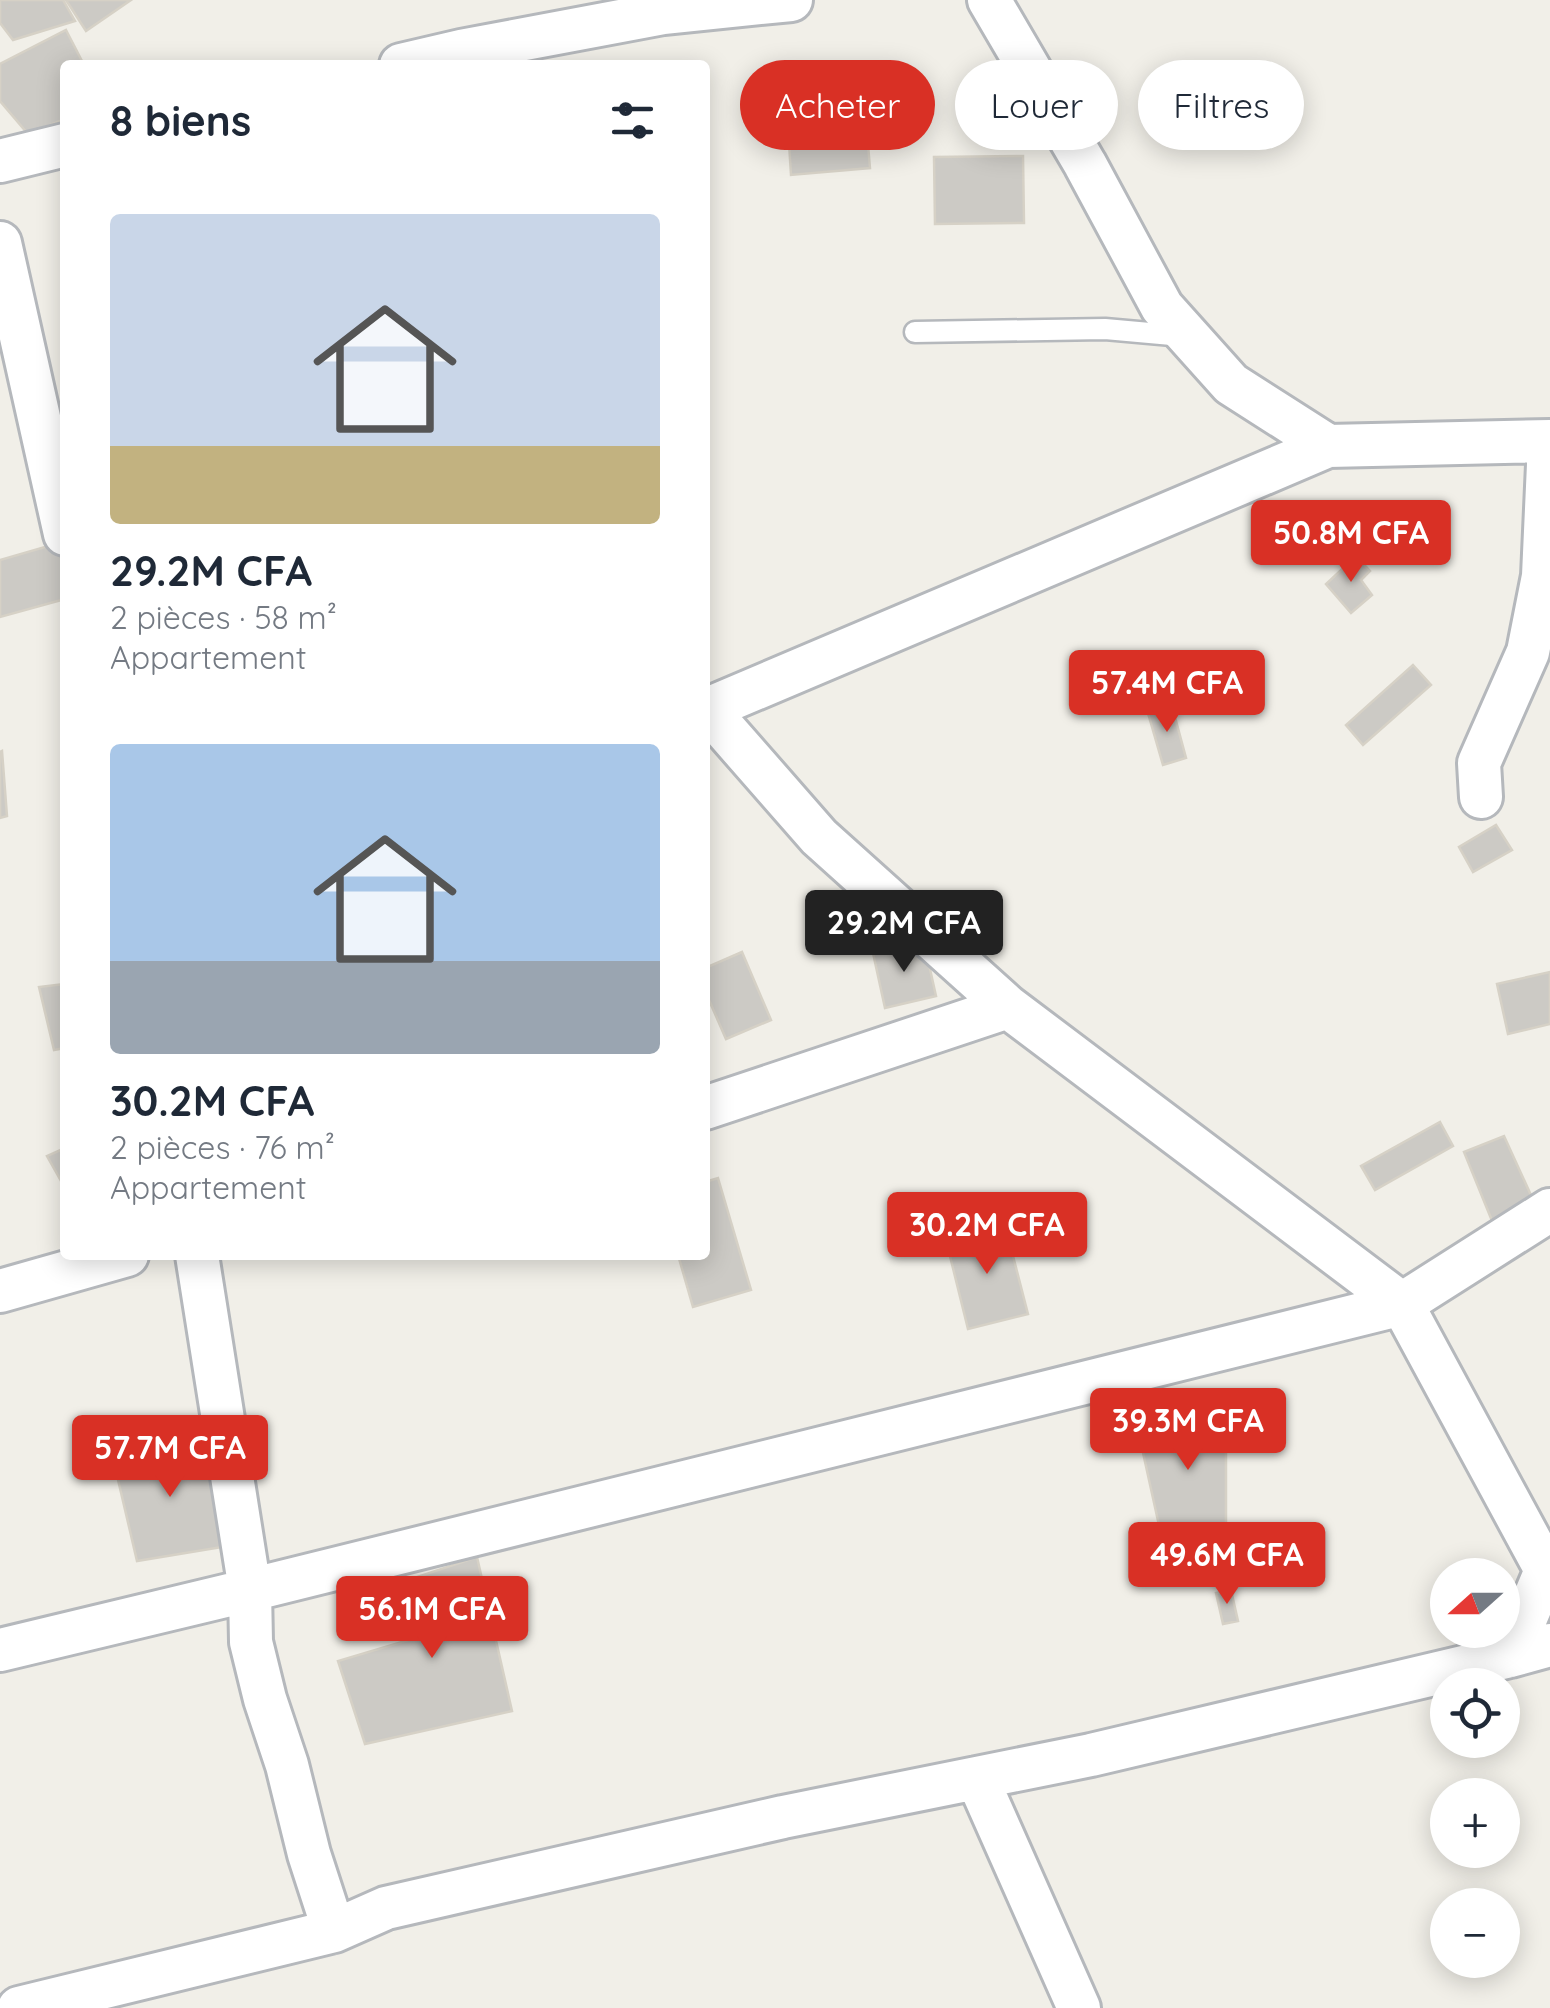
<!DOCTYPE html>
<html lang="fr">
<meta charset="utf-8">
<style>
:root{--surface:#fff;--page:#f6f6f7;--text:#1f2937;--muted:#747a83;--accent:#d93025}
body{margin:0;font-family:Quicksand,sans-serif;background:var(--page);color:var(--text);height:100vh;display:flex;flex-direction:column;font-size:38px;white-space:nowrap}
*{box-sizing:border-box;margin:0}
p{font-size:32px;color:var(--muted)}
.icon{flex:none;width:55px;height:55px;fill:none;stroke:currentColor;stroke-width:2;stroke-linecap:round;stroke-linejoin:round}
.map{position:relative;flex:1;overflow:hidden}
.side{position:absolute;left:60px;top:60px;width:650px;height:1200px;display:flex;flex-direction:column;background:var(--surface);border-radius:10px;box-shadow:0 5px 25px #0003}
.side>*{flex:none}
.banner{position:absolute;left:740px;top:60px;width:660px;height:90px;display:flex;gap:20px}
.needle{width:65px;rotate:249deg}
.controls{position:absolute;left:1430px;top:1558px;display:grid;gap:20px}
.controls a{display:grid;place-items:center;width:90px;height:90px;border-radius:50%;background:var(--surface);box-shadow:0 5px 25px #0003;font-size:50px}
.price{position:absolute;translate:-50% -85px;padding:0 22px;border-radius:10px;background:var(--accent);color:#fff;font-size:32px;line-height:65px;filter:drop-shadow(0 2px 5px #0008)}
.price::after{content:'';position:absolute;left:50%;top:60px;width:30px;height:22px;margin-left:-15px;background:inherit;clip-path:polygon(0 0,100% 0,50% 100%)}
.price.on{background:#222;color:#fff}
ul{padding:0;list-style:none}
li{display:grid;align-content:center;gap:20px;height:530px;padding:0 50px}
li span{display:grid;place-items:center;height:310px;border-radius:10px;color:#555}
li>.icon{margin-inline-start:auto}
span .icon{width:180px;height:180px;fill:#fffc;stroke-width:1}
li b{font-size:42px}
h2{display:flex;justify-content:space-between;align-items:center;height:120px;padding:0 50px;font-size:42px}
.pill{padding:0 35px;border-radius:45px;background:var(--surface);box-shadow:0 5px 25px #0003;font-size:35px;line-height:90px}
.pill.on{background:var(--accent);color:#fff}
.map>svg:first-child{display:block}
.building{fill:#cccac5;stroke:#d6d1c6;stroke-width:2.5}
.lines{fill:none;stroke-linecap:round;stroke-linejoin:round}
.service-casing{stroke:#b5b8bc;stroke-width:25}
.minor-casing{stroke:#b5b8bc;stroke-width:48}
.service{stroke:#fff;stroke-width:20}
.minor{stroke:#fff;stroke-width:42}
</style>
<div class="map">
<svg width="1550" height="2008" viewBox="0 0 1550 2008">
<rect width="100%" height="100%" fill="#f1efe8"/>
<path class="building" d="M 0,0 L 63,0 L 75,21 L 13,40 L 0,23 Z
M 66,0 L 131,0 L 86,31 Z
M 66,30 L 84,65 L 65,65 L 65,119 L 28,134 L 0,101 L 0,64 Z
M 866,121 L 870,168 L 791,175 L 788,127 Z
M 1023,156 L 1024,223 L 935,224 L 934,157 Z
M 62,542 L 65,554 L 65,599 L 0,617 L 0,560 Z
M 1356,556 L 1370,571 L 1361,580 L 1372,595 L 1351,613 L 1326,584 Z
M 1413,665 L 1431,685 L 1363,745 L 1346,725 Z
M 1172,706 L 1186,758 L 1163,765 L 1148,713 Z
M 2,751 L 7,816 L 0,818 L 0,752 Z
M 1496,825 L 1512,850 L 1473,872 L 1459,847 Z
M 924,942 L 936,996 L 885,1008 L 873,953 Z
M 742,952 L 771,1020 L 726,1039 L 705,991 L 705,968 Z
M 1550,972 L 1550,1024 L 1508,1034 L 1497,984 Z
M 65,984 L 65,1048 L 54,1050 L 39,987 Z
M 1440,1122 L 1453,1146 L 1375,1190 L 1361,1166 Z
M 1504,1136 L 1540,1215 L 1497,1233 L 1464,1152 Z
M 65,1148 L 65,1188 L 47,1156 Z
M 718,1178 L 751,1290 L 693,1307 L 678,1255 L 705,1255 L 705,1182 Z
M 1005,1225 L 1028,1314 L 968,1329 L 946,1240 Z
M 1226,1411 L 1226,1525 L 1162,1539 L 1138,1430 Z
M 203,1440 L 228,1546 L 137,1561 L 112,1454 Z
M 477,1557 L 512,1711 L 365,1744 L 338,1661 L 412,1639 L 399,1583 Z
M 1231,1590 L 1238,1621 L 1223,1624 L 1216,1593 Z"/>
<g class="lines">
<defs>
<path id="service" d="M 915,332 L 1105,329 L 1183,336"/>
<path id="minor" d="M 989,0 L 1085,164 L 1162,307 L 1231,384 L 1328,446
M 401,65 L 461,51 L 663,13 L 791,0
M 0,161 L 65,145
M 0,243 L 65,534
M 707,709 L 819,837 L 1008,1007 L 1402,1304 L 1546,1570 L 1550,1572
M 705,710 L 1328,446 L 1550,441
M 1481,797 L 1479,763 L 1528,652 L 1543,576 L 1549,442
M 705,1108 L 1008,1007
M 197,1255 L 250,1590 L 251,1642 L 265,1699 L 287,1765 L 309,1854 L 334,1931
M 0,1291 L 127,1255
M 0,1650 L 250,1590 L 1402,1304 L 1550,1210
M 1510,1656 L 1546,1570
M 977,1778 L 1079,2008
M 19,2008 L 334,1931 L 386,1908 L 783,1817 L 1091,1755 L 1510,1656 L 1550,1645"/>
</defs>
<use href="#service" class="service-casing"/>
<use href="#minor" class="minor-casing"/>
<use href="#service" class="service"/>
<use href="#minor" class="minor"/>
</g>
</svg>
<div class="controls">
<a><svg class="needle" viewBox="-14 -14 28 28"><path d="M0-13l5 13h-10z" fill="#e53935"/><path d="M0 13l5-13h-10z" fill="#747a83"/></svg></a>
<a><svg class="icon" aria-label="locate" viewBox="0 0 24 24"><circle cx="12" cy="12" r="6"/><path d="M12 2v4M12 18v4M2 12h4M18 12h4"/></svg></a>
<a>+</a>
<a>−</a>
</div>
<b class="price" style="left:1351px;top:585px">50.8M CFA</b>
<b class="price" style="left:1167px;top:735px">57.4M CFA</b>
<b class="price on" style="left:904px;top:975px">29.2M CFA</b>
<b class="price" style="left:987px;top:1277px">30.2M CFA</b>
<b class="price" style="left:1188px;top:1473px">39.3M CFA</b>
<b class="price" style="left:170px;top:1500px">57.7M CFA</b>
<b class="price" style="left:1227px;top:1607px">49.6M CFA</b>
<b class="price" style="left:432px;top:1661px">56.1M CFA</b>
<div class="banner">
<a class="pill on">Acheter</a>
<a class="pill">Louer</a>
<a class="pill">Filtres</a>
</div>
<section class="side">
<h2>8 biens<svg class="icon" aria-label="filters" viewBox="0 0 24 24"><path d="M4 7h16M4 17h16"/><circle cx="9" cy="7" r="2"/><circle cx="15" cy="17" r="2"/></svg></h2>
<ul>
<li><span style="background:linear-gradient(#c9d6e8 75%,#c2b280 0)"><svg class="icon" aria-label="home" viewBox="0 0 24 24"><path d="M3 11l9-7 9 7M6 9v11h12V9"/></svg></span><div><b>29.2M CFA</b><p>2 pièces · 58 m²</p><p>Appartement</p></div></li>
<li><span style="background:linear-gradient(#a9c7e8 70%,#9aa5b1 0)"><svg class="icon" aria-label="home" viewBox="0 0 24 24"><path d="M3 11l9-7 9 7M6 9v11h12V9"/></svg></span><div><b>30.2M CFA</b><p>2 pièces · 76 m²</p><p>Appartement</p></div></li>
</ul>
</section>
</div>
